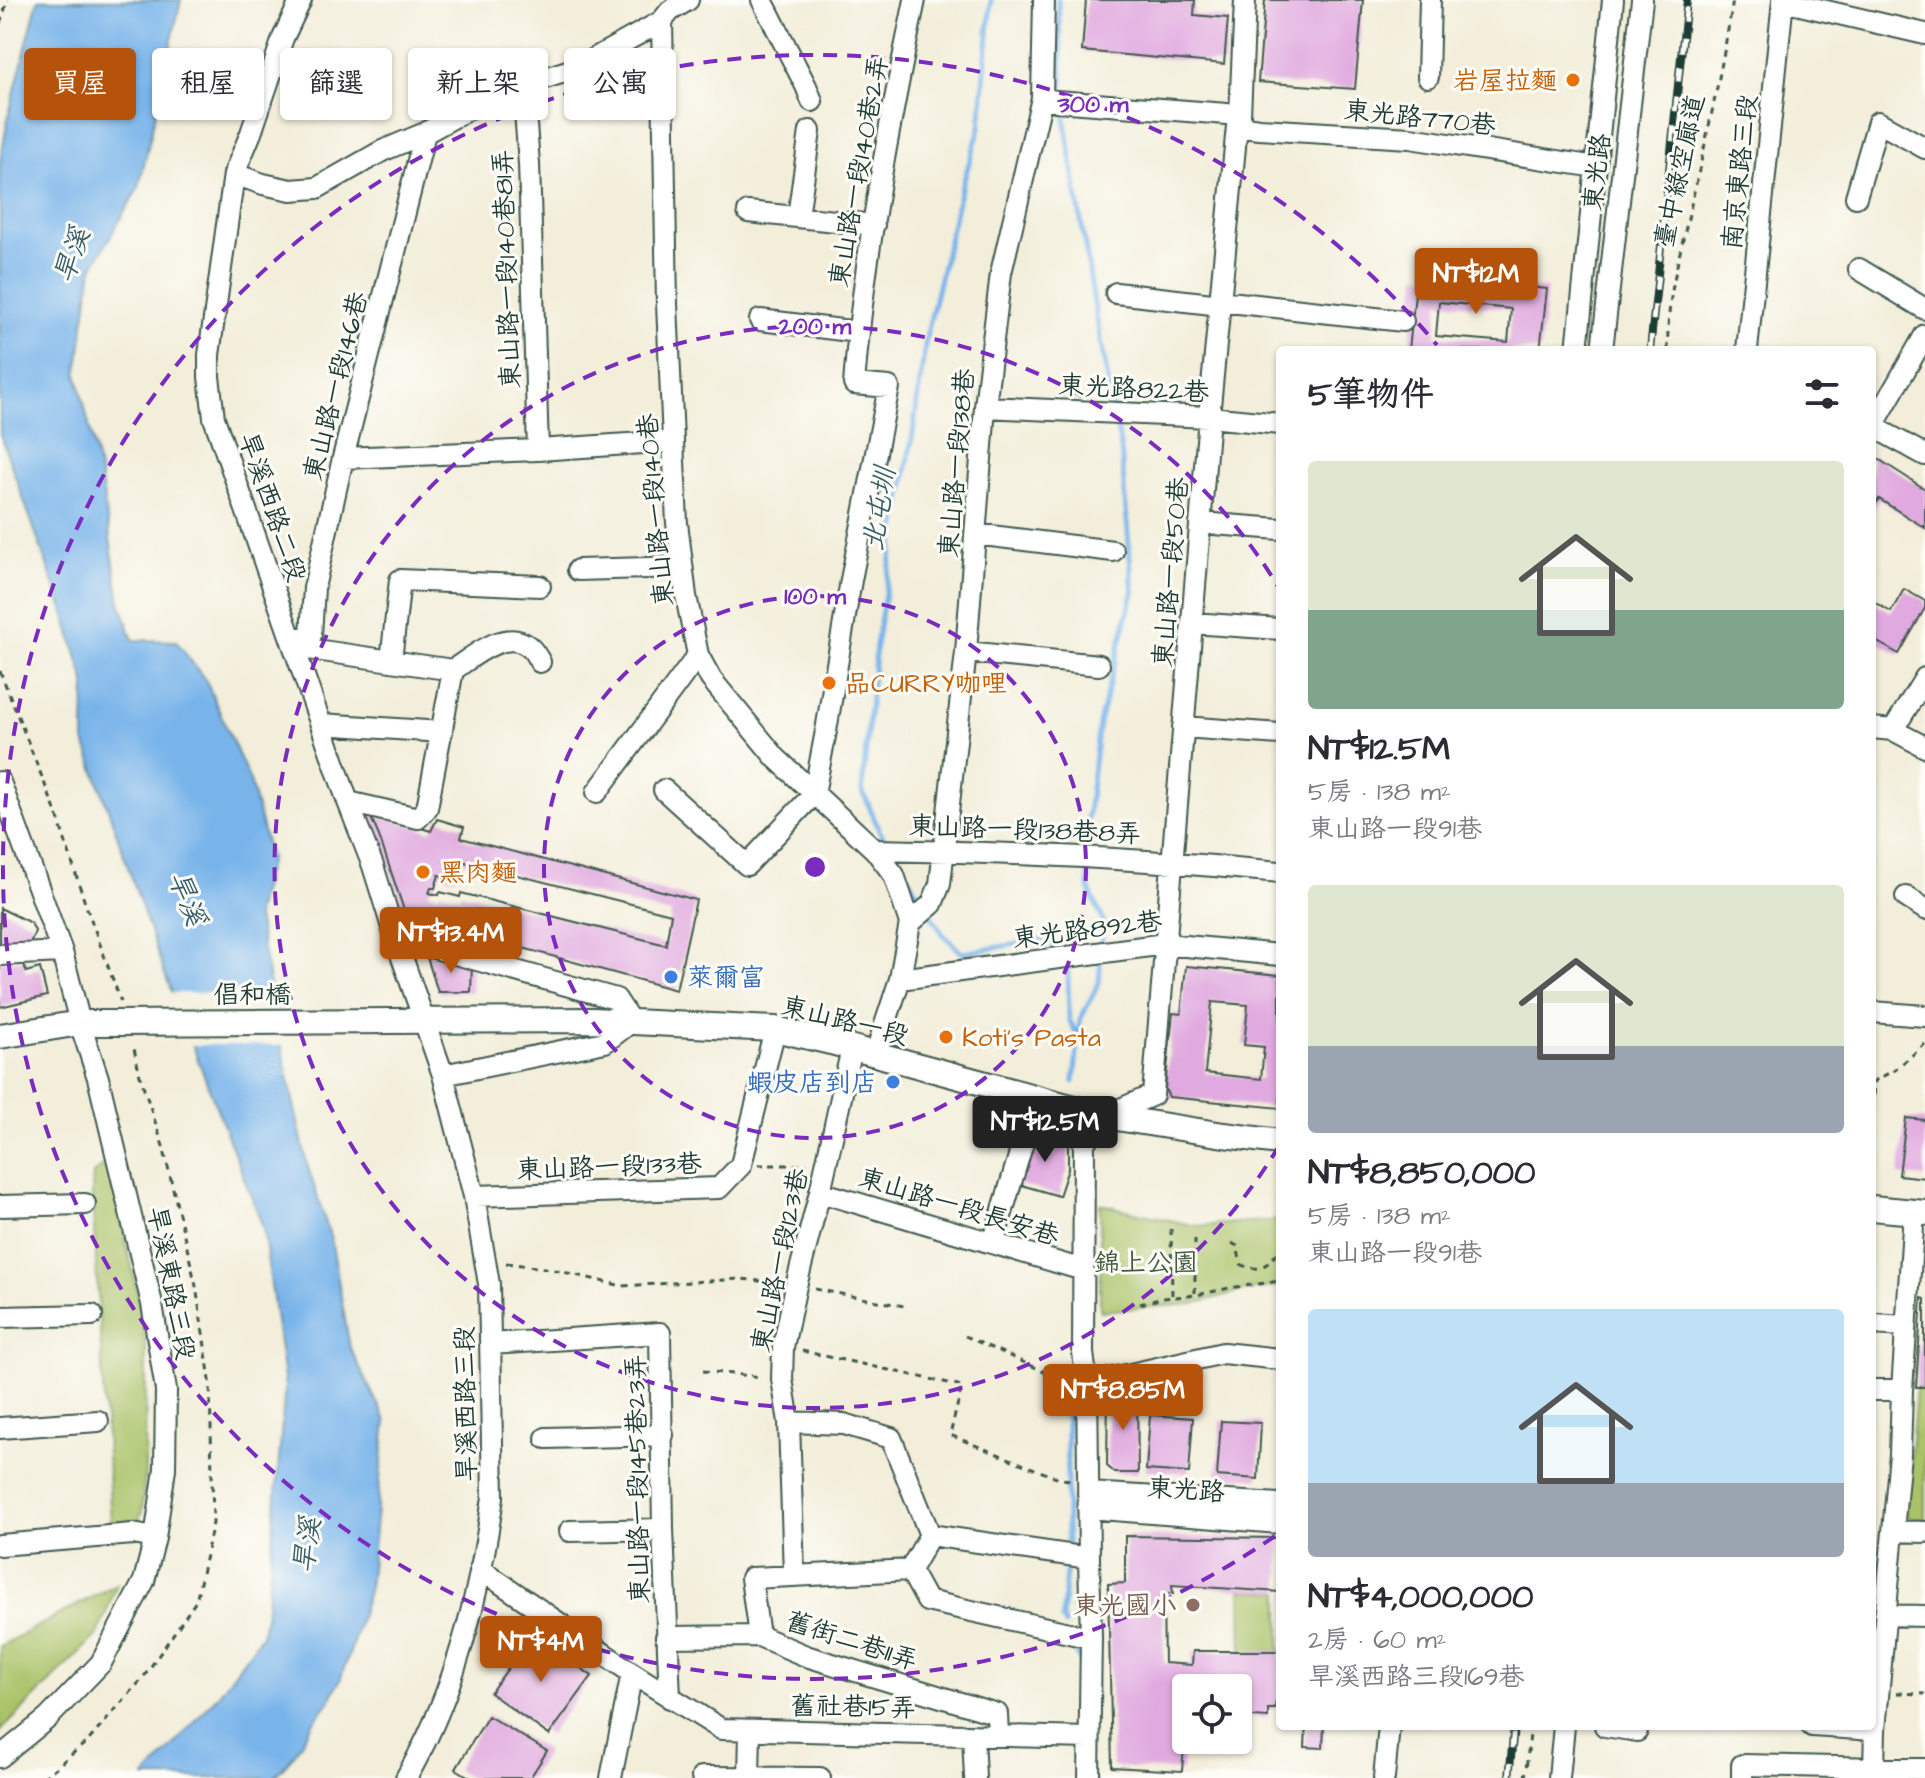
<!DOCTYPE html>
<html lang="zh-TW">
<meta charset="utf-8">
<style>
:root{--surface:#fff;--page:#f2f2f3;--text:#2b2b33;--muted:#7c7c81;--accent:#b45309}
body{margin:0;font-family:"Architects Daughter","LXGW WenKai TC",sans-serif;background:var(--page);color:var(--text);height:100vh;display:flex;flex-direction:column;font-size:30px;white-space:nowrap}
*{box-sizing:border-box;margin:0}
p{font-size:26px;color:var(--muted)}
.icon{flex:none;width:44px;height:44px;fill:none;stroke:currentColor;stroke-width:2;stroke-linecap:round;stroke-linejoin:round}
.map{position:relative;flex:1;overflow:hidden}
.sheet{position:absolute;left:1276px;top:346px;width:600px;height:1384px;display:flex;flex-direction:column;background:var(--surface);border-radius:8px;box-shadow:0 2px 6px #0004}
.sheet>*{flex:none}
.guide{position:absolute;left:24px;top:48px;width:760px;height:72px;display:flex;gap:16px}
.tools{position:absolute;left:1172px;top:1674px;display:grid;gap:16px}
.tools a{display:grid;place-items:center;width:80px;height:80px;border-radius:8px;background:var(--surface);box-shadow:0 2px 6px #0004;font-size:40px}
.price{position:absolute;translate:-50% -68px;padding:0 18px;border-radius:8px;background:var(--accent);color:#fff;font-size:26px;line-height:52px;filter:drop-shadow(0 2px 4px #0008)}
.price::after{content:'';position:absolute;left:50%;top:48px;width:24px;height:18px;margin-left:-12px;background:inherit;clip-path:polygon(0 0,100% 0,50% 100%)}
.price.current{background:#222;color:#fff}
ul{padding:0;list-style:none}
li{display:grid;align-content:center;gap:16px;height:424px;padding:0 32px}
li span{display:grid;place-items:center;height:248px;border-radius:8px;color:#555}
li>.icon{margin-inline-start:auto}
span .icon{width:144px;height:144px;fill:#fffc;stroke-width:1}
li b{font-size:34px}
h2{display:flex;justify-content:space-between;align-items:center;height:96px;padding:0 32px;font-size:34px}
.chip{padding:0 28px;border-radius:8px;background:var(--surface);box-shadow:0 2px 6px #0004;font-size:28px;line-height:72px}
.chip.current{background:var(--accent);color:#fff}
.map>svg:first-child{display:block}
.green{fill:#aac267;stroke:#64804e;stroke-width:2}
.water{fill:#78b4ea;stroke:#4c788f;stroke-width:2}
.pier{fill:#f3eeda}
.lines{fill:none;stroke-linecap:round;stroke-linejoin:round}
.stream{stroke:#78b4ea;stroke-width:5}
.building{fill:#e0a9df;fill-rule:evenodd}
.minor-casing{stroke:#3f584d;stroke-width:24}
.major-casing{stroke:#3f584d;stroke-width:28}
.path{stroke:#3f584d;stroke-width:3;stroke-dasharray:6 6;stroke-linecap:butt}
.minor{stroke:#fff;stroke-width:20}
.major{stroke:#fff;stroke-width:24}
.rail-casing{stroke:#1f3d34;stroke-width:8}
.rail{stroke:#fdfcf7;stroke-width:5;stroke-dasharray:15;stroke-linecap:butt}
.major-bridge-casing{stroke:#3f584d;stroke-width:28;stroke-linecap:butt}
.major-bridge{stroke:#fff;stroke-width:24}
.ring{fill:none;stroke:#7b2cbf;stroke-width:4;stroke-dasharray:14 10}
.food-dot{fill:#e8710a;stroke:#fdfcf7;stroke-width:3}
.shop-dot{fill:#3f7fe0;stroke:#fdfcf7;stroke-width:3}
.education-dot{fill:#8d6e63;stroke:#fdfcf7;stroke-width:3}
.labels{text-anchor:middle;stroke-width:6;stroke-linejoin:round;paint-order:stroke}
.food-label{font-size:26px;fill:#c56008;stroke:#fdfcf7;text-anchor:start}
.street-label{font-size:26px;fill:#1f3d34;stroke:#fdfcf7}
.shop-label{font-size:26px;fill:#366cbe;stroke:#fdfcf7;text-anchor:start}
.park-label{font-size:26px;fill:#425e41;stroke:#fdfcf7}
.education-label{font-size:26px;fill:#785e54;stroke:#fdfcf7;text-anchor:end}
.water-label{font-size:28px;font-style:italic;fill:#3a616b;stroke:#fdfcf7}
.centre{fill:#7b2cbf;stroke:#fdfcf7;stroke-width:4}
.ring-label{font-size:24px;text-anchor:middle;font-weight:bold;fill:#7b2cbf;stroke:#fdfcf7;stroke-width:6;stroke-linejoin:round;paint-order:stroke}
</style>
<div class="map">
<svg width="1925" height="1778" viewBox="0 0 1925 1778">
<rect width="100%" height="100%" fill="#fdfcf7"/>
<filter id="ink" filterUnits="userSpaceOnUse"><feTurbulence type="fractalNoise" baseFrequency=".0125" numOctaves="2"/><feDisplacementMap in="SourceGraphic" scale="16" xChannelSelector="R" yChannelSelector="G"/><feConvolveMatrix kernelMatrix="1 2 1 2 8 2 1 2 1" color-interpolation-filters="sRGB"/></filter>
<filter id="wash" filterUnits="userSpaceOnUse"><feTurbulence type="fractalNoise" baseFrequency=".006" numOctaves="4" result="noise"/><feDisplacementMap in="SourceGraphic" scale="32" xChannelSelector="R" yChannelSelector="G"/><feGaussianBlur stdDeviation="1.8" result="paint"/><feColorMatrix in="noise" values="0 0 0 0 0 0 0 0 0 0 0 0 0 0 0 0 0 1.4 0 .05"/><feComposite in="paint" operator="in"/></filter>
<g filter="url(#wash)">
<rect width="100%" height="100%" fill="#f3eeda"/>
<path class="green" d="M 108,1161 L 138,1295 L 146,1346 L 145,1470 L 142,1511 L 139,1520 L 111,1524 L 92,1192 L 93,1174 Z
M 1100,1204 L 1196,1226 L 1280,1220 L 1280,1286 L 1241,1291 L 1193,1304 L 1100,1311 Z
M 1916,1387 L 1925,1388 L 1925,1519 L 1906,1517 Z
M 117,1584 L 98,1634 L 0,1732 L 0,1646 Z
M 1241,1590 L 1280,1592 L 1280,1651 L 1242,1652 Z"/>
<path class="water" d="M 38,0 L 181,0 L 139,187 L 92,268 L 77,374 L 99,468 L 120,602 L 133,640 L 176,641 L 206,681 L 250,781 L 270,858 L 256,913 L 286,1068 L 307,1164 L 331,1239 L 350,1348 L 386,1421 L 369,1587 L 352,1646 L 340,1680 L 329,1702 L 314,1721 L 294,1755 L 274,1778 L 145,1778 L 219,1694 L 262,1635 L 267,1605 L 285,1386 L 263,1227 L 164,972 L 84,739 L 85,682 L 63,609 L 0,434 L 0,162 L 9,113 Z"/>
<path class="pier" d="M 168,993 L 275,993 L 286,1045 L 188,1045 Z"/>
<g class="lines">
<path class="stream" d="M 1058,0 L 1063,96
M 1063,106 L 1096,315 L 1113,408
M 887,844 L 880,832 L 862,790 L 876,645 L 913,433 L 926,338 L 960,192 L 980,128 L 991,0
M 1088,853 L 1087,822 L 1099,723 L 1133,593 L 1121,449 L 1115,418
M 895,856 L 925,905
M 1088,863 L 1089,889 L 1103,920 L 1101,946
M 930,914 L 943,934 L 962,953 L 1048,939 L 1057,953
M 1063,962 L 1068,969 L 1069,1019 L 1078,1037
M 1074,1082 L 1080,1020 L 1099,983 L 1101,956
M 1067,1550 L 1067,1390
M 1065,1625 L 1062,1619 L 1067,1560
M 1070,1638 L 1079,1659"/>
</g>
<g id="blocks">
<path class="building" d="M 1086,0 L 1195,0 L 1194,15 L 1228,18 L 1224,64 L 1082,51 Z
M 1265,0 L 1363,0 L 1355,89 L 1258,82 Z
M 1417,275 L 1547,289 L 1540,350 L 1409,350 ZM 1439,302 L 1511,309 L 1508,342 L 1436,336 Z
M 1872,455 L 1925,489 L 1925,528 L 1879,499 L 1872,510 Z
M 1904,589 L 1925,601 L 1925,608 L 1899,654 L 1872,639 L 1872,601 L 1891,612 Z
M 369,813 L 431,831 L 437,819 L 464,827 L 461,838 L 696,900 L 676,990 L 406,916 L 379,836 ZM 461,861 L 671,914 L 666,945 L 461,893 L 460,897 L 440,892 L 439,895 L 429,893 L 431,888 L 435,888 L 439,875 L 455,878 Z
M 0,908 L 31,923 L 35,931 L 28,950 L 0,950 Z
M 426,954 L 472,964 L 471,992 L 438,992 Z
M 31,960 L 24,965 L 26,972 L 40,968 L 47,996 L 0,1007 L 0,961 Z
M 1186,966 L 1280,975 L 1280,1108 L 1169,1097 L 1165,1089 L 1173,1013 L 1181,1014 ZM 1212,1002 L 1248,1005 L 1244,1045 L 1264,1047 L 1261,1079 L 1205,1073 Z
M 1906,1118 L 1925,1120 L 1925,1178 L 1899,1175 Z
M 1032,1129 L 1068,1144 L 1068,1169 L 1059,1196 L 1018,1184 Z
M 1922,1298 L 1925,1299 L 1925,1387 L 1916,1387 Z
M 1108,1391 L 1137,1391 L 1138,1473 L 1115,1473 L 1107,1466 Z
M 1150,1415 L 1193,1418 L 1189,1473 L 1146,1470 Z
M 1221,1421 L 1261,1423 L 1258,1479 L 1217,1476 Z
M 1125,1536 L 1280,1538 L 1280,1592 L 1172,1585 L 1173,1594 L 1163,1593 L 1164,1663 L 1192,1665 L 1193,1651 L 1280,1651 L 1280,1701 L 1276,1701 L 1275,1709 L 1268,1709 L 1268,1718 L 1238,1716 L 1238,1688 L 1186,1688 L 1186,1722 L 1182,1771 L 1112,1767 L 1108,1584 L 1125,1583 Z
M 533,1634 L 592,1676 L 549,1735 L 490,1693 Z
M 488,1716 L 547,1751 L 530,1778 L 471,1778 L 456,1769 Z
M 1306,1726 L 1324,1726 L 1323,1748 L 1305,1747 Z"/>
</g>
</g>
<g filter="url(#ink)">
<use href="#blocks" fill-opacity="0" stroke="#3f584d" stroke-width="2"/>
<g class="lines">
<defs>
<path id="minor" d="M 301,0 L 283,38 L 251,133 L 234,174 L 209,355 L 209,377 L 214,418 L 348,802 L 373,866 L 395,937 L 443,1075 L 474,1196 L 489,1284 L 493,1497 C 480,1592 455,1694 406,1778
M 762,0 L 806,86 L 812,101
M 1783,1 L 1925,34
M 662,21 L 667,304 L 673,441 L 677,523 L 686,596 L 698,655 L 711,679 L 776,758 L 875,850 L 894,875 L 910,923 L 900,979 L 875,1055
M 1428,77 L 1430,0
M 523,85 L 529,164 L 538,450
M 1042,98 L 1056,101 L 1240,115
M 1237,126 L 1259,129 L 1410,138 L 1596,167
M 234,174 L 263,184 L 291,190 L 317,188 L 382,151 L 425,133 L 476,105 L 523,85 L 577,68 L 662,21 L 670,11 L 688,0
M 1856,197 L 1878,122 L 1925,148
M 748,212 L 874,225
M 798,217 L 810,131
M 1859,269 L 1925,309
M 1116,293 L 1212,304 L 1220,301 L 1403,321
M 760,320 L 858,332
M 1577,350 L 1613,0
M 1602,350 L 1642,0
M 1747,350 L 1783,0
M 985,407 L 1209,417 L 1280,424
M 1872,426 L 1925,455
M 1873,426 L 1925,335
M 343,458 L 538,450 L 673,441
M 1200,523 L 1280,529
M 975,534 L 1113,551
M 578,570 L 682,567
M 1192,623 L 1280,629
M 293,640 L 311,635 L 314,588 L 343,458 L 425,133
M 295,647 L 453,670 C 472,657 505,628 528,646 C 533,649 537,657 540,662
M 966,652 L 1099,665
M 391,661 L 400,580 L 540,586
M 321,724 L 442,732
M 1183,727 L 1280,734
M 1872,728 L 1893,730 L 1925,747
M 1893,730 L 1925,678
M 0,782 L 62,952 L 80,1023 L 98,1078 L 152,1304 L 166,1390 L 165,1469 L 155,1538 L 144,1581 L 101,1663 L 48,1718 L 0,1757
M 664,790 L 747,865 L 814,794
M 597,792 L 698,655
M 814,794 L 826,731 L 851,580 L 889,387 L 854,384 C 864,256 889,125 915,0
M 348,802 L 418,818 L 427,808 L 453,670
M 875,850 C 1010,852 1145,859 1280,872
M 1906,897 L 1925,909
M 910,923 L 932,904 L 940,884 L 966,652 L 985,407 L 1001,273 L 1042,98 L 1044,0
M 395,937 L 616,999 L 631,1022 L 605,1042 L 443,1075
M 0,955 L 62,952
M 900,979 L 1165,944 L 1280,955
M 1872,1012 L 1925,1016
M 820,1192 L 1083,1270
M 474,1196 L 719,1188 L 741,1165 L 775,1029
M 0,1206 L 85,1204
M 993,1243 L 1036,1099
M 0,1317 L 92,1315
M 1872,1324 L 1906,1326
M 490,1344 L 660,1333 L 663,1529 L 670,1698
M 1087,1384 L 1223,1353 L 1280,1359
M 1872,1390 L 1902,1390
M 789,1422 L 844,1424 L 891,1438 L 930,1535 L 910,1570
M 0,1428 L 98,1421
M 546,1438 L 663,1435
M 1088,1493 L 1280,1504
M 1088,1508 L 1280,1523
M 570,1531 L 663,1529
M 1894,1531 L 1925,1532
M 930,1535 L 1089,1558
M 0,1545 L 133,1534 L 155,1538
M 480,1569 L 632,1673 L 721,1729 L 1089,1738
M 794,1575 L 789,1422 L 782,1379 L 783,1347 L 796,1286 L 820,1192 L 852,1048
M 1885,1615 L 1925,1616
M 759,1636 L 751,1578 L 910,1570 L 927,1601 L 1091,1638
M 666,1637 L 759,1636 L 806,1656 L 997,1714 L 998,1735
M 1605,1726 L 1637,1731
M 1812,1726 L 1875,1730
M 973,1735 L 975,1778
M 1874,1768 L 1875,1730 L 1900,1454 L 1902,1390 L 1914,1213
M 702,1777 L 820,1778
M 611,1778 L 632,1673
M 749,1778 L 750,1730
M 1089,1778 L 1091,1638 L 1089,1558 L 1087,1384 L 1083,1353 L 1084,1143 L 1104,1116 L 1153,1095 L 1209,417 L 1237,126 L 1240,115 L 1245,0
M 1384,1778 L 1389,1726
M 1559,1778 L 1564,1726
M 1742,1778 L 1742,1765 L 1925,1769"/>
<path id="major" d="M 389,1021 L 593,1020 L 775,1029 L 831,1042 L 1104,1116 L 1224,1135 L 1280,1142
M 0,1036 L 80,1023 L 116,1023
M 1872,1208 L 1925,1213"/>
</defs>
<use href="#minor" class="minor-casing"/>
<use href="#major" class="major-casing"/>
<path class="path" d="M 0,23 L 8,0
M 1668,350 C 1666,297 1680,256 1691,205 C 1707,137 1722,69 1733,0
M 0,671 L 57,815 L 85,903 L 121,1002
M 1872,1082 L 1895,1070 L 1925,1044
M 1872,1131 L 1875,1081
M 758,1165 L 807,1165
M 1171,1229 L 1172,1297
M 1195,1239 L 1195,1295
M 1232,1243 L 1237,1246 L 1241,1264 C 1255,1273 1267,1267 1276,1254 L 1280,1260
M 506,1263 L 551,1269 L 622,1286 L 742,1279 L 776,1283
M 815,1289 L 904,1306
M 1140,1304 L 1163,1298 L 1197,1295 L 1229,1288 L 1280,1281
M 965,1336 L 1052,1375 L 1068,1379
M 802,1351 L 962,1386 L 950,1435 L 1060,1479 L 1071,1480
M 703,1371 L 762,1377
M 1897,1693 L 1925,1694
M 43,1778 L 89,1740 L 143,1678 L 196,1601 L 213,1523 L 210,1380 L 196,1286 L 163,1146 L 140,1076 L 133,1044
M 1525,1778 L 1531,1726"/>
<use href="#minor" class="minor"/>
<use href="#major" class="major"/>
<defs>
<path id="rail" d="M 1650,350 L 1687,0
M 1509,1778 L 1514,1726"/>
</defs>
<use href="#rail" class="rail-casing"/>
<use href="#rail" class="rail"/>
<defs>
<path id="major-bridge" d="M 116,1023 L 389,1021"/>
</defs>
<use href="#major-bridge" class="major-bridge-casing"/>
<use href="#major-bridge" class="major-bridge"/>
</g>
</g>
<g class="ring">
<circle cx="815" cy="867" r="271"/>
<path d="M1279 1146A541 541 0 1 1 1279 588"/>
<path d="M1275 1536A812 812 0 1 1 1437 345"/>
</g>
<g class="food-dot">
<circle cx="1573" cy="80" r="8"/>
<circle cx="829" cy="683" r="8"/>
<circle cx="423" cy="872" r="8"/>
<circle cx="946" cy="1037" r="8"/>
</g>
<g class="shop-dot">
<circle cx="671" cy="977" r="8"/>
<circle cx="893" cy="1082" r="8"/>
</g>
<circle class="education-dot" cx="1193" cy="1605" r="8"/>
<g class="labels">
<g class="food-label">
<text x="1557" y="89" text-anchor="end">岩屋拉麵</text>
<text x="845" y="692">品CURRY咖哩</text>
<text x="439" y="881">黑肉麵</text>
<text x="962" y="1046">Koti's Pasta</text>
</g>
<g class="street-label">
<text transform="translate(1420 117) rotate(6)" y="9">東光路770巷</text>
<text transform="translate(858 171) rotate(-80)" y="9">東山路一段140巷2弄</text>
<text transform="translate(1679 171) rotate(-78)" y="9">臺中綠空廊道</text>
<text transform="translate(1596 172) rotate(-83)" y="9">東光路</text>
<text transform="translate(1739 172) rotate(-84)" y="9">南京東路三段</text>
<text transform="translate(506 269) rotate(-92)" y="9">東山路一段140巷81弄</text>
<text transform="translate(335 386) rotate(-76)" y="9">東山路一段146巷</text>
<text transform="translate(1134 388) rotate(3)" y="9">東光路822巷</text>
<text transform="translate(956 463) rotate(-85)" y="9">東山路一段138巷</text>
<text transform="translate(273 507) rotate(71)" y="9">旱溪西路二段</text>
<text transform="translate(655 510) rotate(-95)" y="9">東山路一段140巷</text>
<text transform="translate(1170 572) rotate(-85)" y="9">東山路一段50巷</text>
<text transform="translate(1025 829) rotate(2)" y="9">東山路一段138巷8弄</text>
<text transform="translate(1087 929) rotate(-7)" y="9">東光路892巷</text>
<text x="252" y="1003">倡和橋</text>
<text transform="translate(845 1020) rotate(14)" y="9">東山路一段</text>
<text transform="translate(609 1166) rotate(-2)" y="9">東山路一段133巷</text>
<text transform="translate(959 1206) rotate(17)" y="9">東山路一段長安巷</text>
<text transform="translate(779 1260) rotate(-78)" y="9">東山路一段123巷</text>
<text transform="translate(172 1283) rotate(79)" y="9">旱溪東路三段</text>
<text transform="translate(465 1404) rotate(-91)" y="9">旱溪西路三段</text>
<text transform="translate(637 1479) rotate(-91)" y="9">東山路一段145巷23弄</text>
<text transform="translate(1186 1489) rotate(4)" y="9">東光路</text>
<text transform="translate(852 1640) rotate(18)" y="9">舊街二巷11弄</text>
<text transform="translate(853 1706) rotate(1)" y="9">舊社巷15弄</text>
</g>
<g class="shop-label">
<text x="687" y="986">萊爾富</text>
<text x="877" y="1091" text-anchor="end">蝦皮店到店</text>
</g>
<g class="park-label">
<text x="1146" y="1271">錦上公園</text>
</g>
<g class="education-label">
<text x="1177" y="1614">東光國小</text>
</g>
<g class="water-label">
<text transform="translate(71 255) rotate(-71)" y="10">旱溪</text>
<text transform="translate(878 509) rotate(-81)" y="10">北屯圳</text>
<text transform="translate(188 898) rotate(68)" y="10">旱溪</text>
<text transform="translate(306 1545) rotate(-82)" y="10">旱溪</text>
</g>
</g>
<circle cx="815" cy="867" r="12" class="centre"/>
<g class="ring-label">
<text x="1093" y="112">300 m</text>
<text x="815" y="334">200 m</text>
<text x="815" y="604">100 m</text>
</g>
</svg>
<div class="tools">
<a><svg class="icon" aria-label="locate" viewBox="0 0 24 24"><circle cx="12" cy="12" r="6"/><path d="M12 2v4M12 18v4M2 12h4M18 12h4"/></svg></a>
</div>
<b class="price" style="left:1476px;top:316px">NT$12M</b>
<b class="price" style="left:451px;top:975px">NT$13.4M</b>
<b class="price current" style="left:1045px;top:1164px">NT$12.5M</b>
<b class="price" style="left:1123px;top:1432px">NT$8.85M</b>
<b class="price" style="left:541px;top:1684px">NT$4M</b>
<div class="guide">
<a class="chip current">買屋</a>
<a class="chip">租屋</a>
<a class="chip">篩選</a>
<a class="chip">新上架</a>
<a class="chip">公寓</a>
</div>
<section class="sheet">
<h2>5筆物件<svg class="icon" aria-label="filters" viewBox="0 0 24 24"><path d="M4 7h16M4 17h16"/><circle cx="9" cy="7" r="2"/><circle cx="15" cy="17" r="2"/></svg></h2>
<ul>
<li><span style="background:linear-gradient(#dfe7d0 60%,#7fa58c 0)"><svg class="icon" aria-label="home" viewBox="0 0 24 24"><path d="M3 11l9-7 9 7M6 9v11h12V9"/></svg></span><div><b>NT$12.5M</b><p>5房 · 138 m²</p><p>東山路一段91巷</p></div></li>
<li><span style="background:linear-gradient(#dfe7d0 65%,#9aa5b1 0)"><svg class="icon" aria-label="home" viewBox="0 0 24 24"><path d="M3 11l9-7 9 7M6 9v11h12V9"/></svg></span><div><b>NT$8,850,000</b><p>5房 · 138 m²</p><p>東山路一段91巷</p></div></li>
<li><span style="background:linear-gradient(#bfe0f5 70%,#9aa5b1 0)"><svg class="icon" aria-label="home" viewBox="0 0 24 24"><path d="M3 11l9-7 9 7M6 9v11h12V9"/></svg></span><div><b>NT$4,000,000</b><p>2房 · 60 m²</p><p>旱溪西路三段169巷</p></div></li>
</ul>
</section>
</div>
